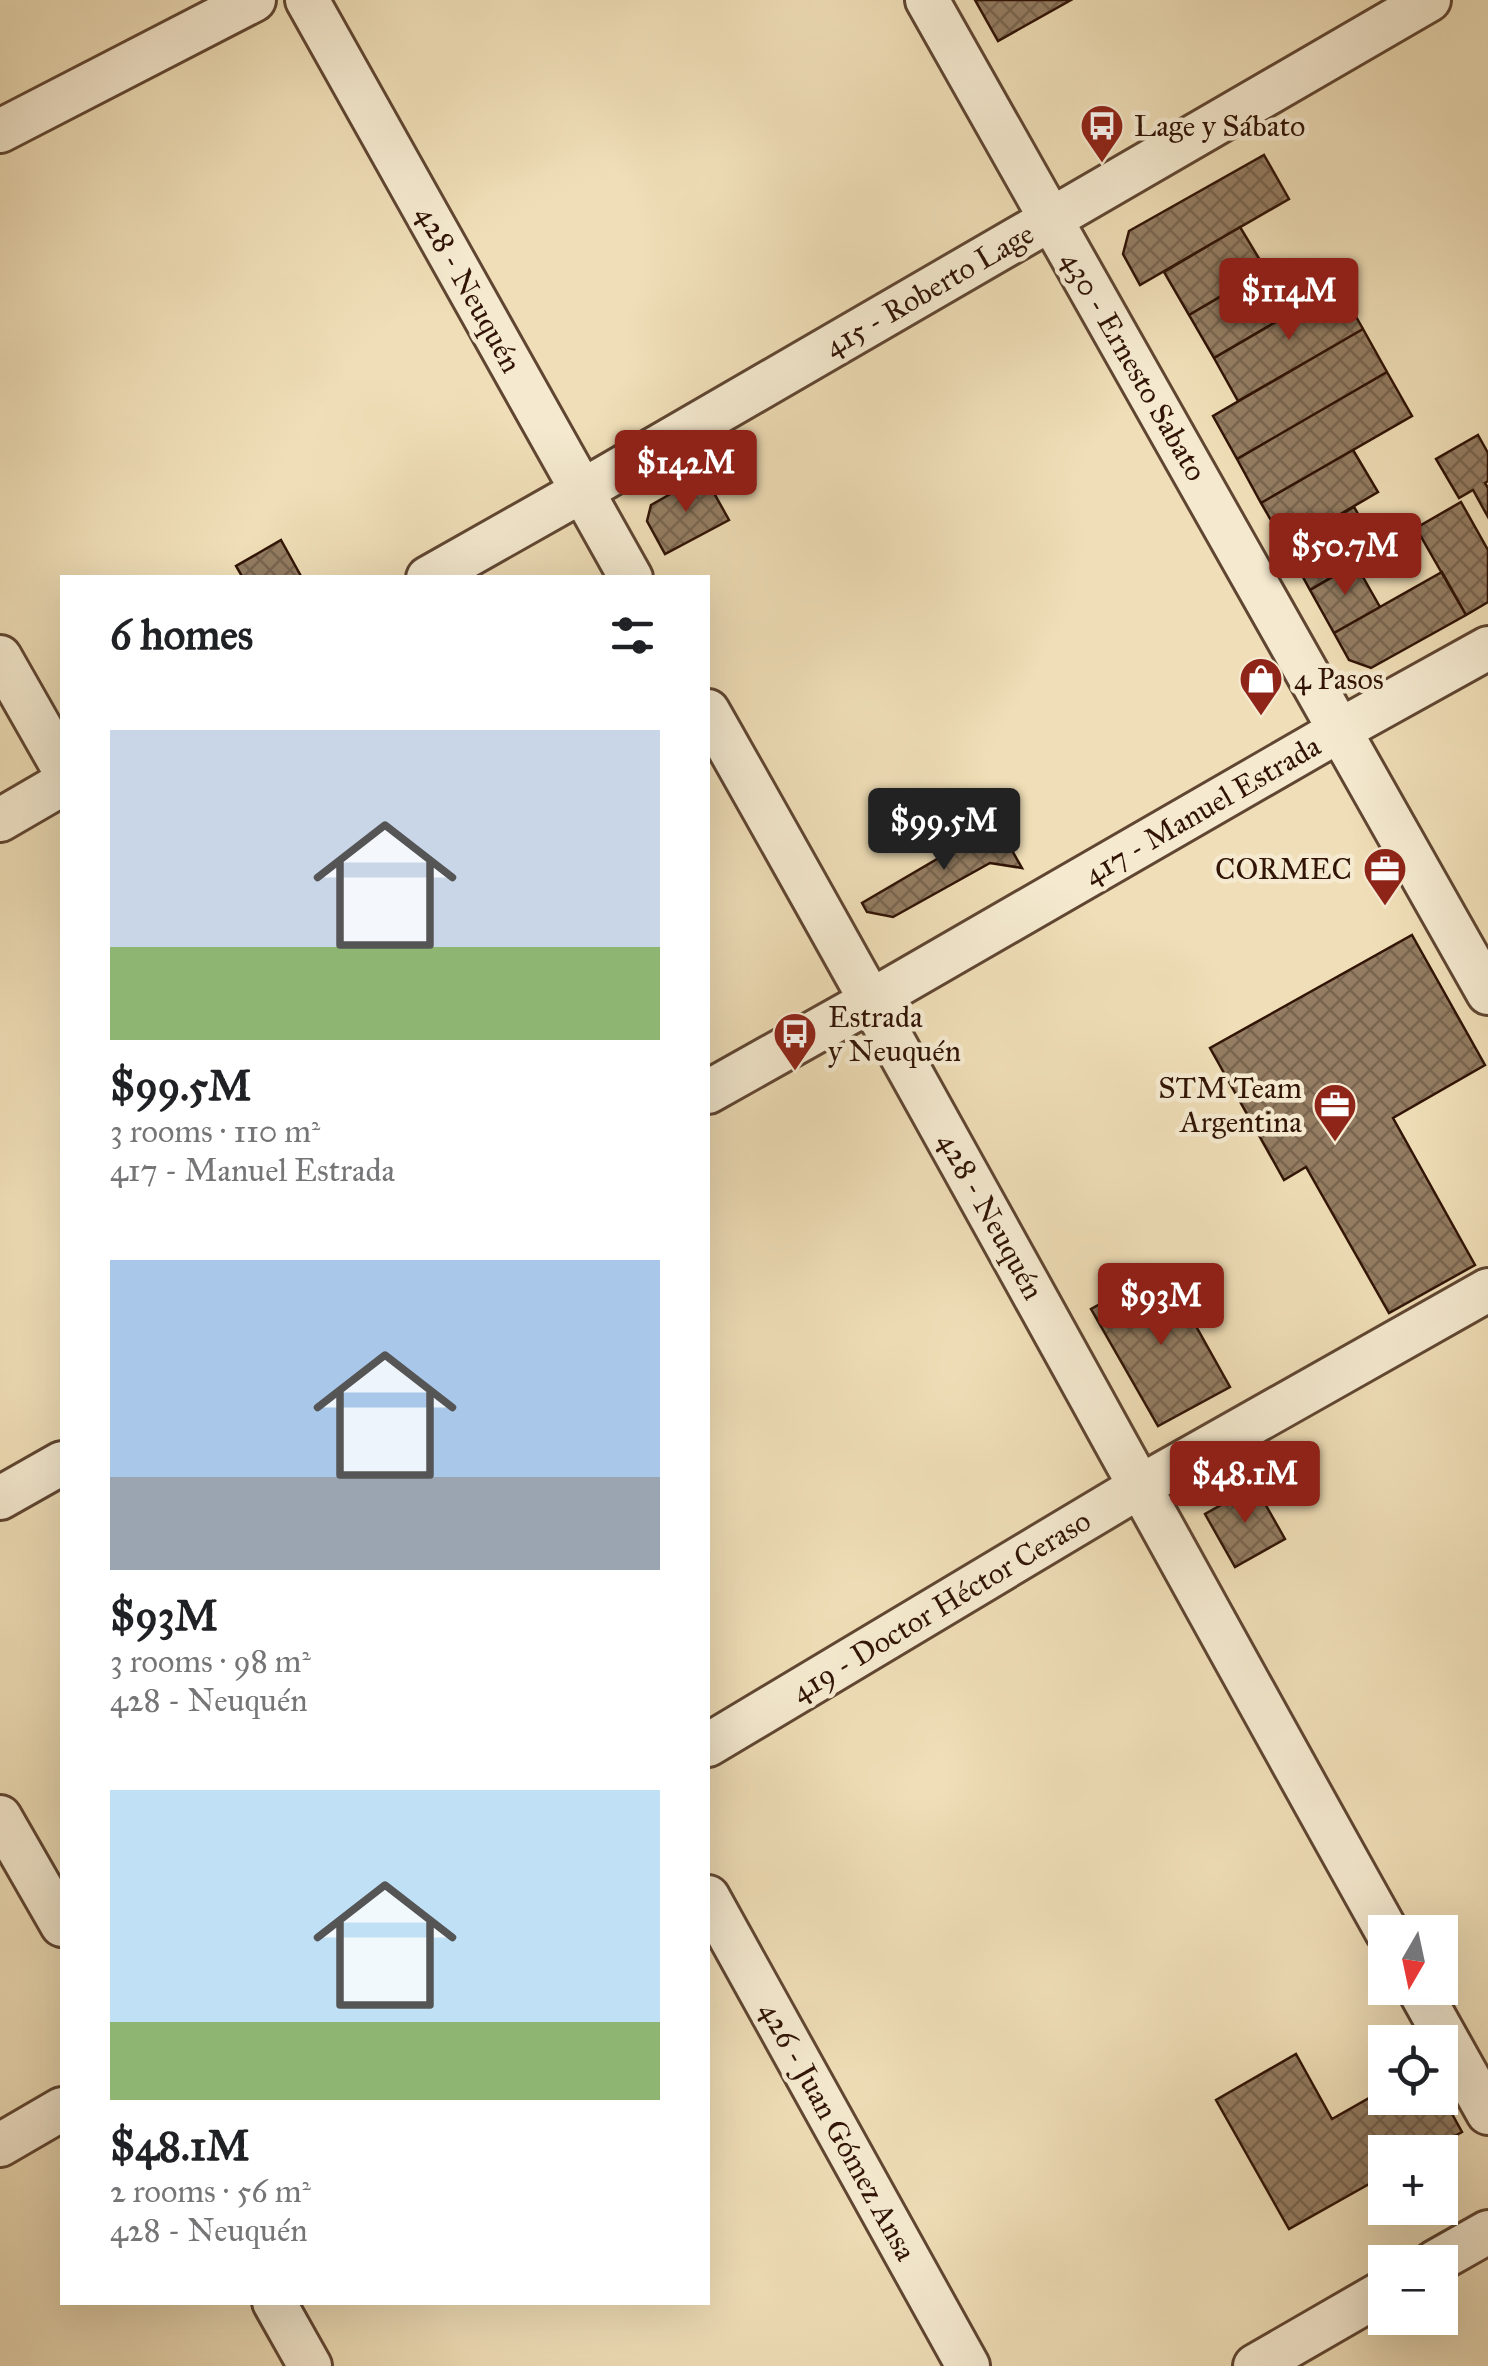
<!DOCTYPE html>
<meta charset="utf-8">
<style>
:root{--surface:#fff;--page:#f2f2f2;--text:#202124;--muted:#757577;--accent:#8f2418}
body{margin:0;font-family:"IM FELL Great Primer",serif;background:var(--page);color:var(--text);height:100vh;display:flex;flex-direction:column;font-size:38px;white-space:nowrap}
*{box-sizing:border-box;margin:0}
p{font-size:32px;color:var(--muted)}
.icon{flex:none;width:55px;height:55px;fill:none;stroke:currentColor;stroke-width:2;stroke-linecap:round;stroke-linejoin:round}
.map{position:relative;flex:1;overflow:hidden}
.panel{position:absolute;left:60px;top:575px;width:650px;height:1730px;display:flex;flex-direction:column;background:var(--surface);border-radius:0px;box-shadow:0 10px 40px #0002}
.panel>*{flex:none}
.needle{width:65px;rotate:189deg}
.fabs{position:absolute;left:1368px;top:1915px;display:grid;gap:20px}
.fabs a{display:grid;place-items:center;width:90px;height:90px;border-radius:0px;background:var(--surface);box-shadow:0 10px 40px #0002;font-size:50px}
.price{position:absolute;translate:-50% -85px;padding:0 22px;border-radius:10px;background:var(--accent);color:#fff;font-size:32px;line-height:65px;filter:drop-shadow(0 2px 5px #0008)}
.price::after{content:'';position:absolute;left:50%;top:60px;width:30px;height:22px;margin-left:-15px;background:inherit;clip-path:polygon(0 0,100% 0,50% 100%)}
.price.selected{background:#222;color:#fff}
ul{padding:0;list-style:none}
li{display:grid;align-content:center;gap:20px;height:530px;padding:0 50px}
li span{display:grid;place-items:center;height:310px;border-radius:0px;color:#555}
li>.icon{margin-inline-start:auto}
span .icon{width:180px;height:180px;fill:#fffc;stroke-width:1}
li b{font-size:42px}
h2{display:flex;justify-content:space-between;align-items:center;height:120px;padding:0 50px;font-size:42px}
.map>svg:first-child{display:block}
.building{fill:url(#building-cross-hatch);stroke:#311406;stroke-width:2.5}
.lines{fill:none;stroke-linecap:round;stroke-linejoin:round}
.minor-casing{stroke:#604632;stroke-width:48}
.minor{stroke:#f5ead0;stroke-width:42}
.labels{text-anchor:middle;stroke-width:9;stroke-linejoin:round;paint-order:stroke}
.poi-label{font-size:30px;fill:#311406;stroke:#f5ead0;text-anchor:start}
.street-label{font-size:30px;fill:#311406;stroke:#f5ead0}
</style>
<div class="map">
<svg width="1488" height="2366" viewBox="0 0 1488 2366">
<defs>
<pattern id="building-cross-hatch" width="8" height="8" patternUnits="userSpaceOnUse" patternTransform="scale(2.5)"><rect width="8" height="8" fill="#947d62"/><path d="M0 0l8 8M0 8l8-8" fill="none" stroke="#79654f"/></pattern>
</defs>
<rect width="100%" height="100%" fill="#efdeb7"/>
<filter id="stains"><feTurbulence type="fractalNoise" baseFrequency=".002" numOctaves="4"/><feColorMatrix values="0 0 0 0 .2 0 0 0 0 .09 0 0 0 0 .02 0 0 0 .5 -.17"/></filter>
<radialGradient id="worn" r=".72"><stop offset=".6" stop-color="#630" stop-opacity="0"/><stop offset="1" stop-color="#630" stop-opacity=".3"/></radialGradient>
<path class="building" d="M 975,0 L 1071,0 L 998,41 Z
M 1264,155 L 1289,199 L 1140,285 L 1123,254 L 1129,231 Z
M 1240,227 L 1266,270 L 1189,315 L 1164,272 Z
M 1255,276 L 1281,319 L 1214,358 L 1189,315 Z
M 1338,285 L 1363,329 L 1238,401 L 1214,358 Z
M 1363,329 L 1387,372 L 1237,459 L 1213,416 Z
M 1387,372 L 1412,416 L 1261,503 L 1237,459 Z
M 1478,435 L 1488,453 L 1488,481 L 1485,483 L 1488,488 L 1488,517 L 1473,490 L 1459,498 L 1436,459 Z
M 1353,450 L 1378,492 L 1286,546 L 1261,503 Z
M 704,475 L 729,520 L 665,554 L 647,521 L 651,505 Z
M 1461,502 L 1488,550 L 1488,602 L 1466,615 L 1416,528 Z
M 1354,507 L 1379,550 L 1310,590 L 1286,546 Z
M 281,540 L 302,578 L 243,578 L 236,566 Z
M 1355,563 L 1380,607 L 1334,633 L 1310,590 Z
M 1442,572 L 1466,615 L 1371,668 L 1349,660 L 1334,633 Z
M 997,824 L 1022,868 L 990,863 L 893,917 L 867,912 L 862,903 Z
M 1412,935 L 1485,1065 L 1393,1118 L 1475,1265 L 1389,1313 L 1306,1167 L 1284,1180 L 1210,1048 Z
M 1164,1269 L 1230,1387 L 1158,1426 L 1091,1309 Z
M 1255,1486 L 1285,1539 L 1235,1567 L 1205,1514 Z
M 1296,2054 L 1332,2119 L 1385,2089 L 1385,2098 L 1440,2098 L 1440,2092 L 1462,2132 L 1425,2152 L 1385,2152 L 1385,2175 L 1289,2229 L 1216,2100 Z"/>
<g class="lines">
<defs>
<path id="minor" d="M 307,0 L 631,578
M 927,0 C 1113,332 1304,661 1488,993
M 0,131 L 254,0
M 428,578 L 582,491 L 1429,0
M 0,657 L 62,766
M 708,711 C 938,1116 1160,1526 1387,1932
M 0,820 L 62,784
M 708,1092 L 872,1000 L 1342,729 L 1488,648
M 0,1498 L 62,1463
M 708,1745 L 1139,1487 L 1488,1290
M 0,1817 L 62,1925
M 708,1897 L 968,2366
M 1418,1988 L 1488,2113
M 0,2145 L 62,2109
M 1435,2262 L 1488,2232
M 274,2302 L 310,2366
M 1255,2366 L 1385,2291"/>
</defs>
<use href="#minor" class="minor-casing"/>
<use href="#minor" class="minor"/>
</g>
<defs>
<symbol id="bus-pin" viewBox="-11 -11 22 30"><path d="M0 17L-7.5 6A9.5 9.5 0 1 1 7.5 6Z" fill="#8f2418" stroke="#f5ead0"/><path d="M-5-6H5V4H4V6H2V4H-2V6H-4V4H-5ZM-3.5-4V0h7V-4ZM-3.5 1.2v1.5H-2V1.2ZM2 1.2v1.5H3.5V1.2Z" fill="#fff"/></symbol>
<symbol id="shop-pin" viewBox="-11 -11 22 30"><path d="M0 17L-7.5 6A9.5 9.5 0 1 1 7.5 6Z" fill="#8f2418" stroke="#f5ead0"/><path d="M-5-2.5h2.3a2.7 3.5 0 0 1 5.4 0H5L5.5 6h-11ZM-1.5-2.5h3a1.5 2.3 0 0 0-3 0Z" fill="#fff"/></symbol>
<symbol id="office-pin" viewBox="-11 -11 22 30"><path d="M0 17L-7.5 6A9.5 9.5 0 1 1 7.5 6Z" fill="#8f2418" stroke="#f5ead0"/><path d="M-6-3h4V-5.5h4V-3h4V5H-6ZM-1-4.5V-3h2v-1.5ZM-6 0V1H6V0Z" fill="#fff"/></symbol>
</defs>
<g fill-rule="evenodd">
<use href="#bus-pin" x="1077" y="101" width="50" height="68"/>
<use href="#shop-pin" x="1236" y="654" width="50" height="68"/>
<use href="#office-pin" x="1360" y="844" width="50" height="68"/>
<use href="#bus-pin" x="770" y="1009" width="50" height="68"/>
<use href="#office-pin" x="1310" y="1080" width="50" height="68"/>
</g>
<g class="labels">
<g class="poi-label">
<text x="1134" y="136">Lage y Sábato</text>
<text x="1294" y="689">4 Pasos</text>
<text x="1352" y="879" text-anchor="end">CORMEC</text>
<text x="828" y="1027">Estrada<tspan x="828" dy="34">y Neuquén</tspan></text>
<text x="1302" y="1098" text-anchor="end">STM Team<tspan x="1302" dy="34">Argentina</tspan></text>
</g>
<g class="street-label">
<text transform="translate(469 289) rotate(61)" y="10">428 - Neuquén</text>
<text transform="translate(929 290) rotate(-30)" y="10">415 - Roberto Lage</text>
<text transform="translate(1134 366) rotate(60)" y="10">430 - Ernesto Sabato</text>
<text transform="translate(1202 810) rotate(-30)" y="10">417 - Manuel Estrada</text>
<text transform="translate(991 1216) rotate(61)" y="10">428 - Neuquén</text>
<text transform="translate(941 1606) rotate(-31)" y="10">419 - Doctor Héctor Ceraso</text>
<text transform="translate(838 2131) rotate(61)" y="10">426 - Juan Gómez Ansa</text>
</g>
</g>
<rect width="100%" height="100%" filter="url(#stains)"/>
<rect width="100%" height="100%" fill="url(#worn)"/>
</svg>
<div class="fabs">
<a><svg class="needle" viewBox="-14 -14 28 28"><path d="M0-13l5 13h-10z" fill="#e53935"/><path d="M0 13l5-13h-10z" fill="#757577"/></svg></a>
<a><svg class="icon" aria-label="locate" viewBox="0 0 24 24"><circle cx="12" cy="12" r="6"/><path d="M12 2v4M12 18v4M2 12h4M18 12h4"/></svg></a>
<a>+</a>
<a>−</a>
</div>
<b class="price" style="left:1289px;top:343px">$114M</b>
<b class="price" style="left:686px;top:515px">$142M</b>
<b class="price" style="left:1345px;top:598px">$50.7M</b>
<b class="price selected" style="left:944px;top:873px">$99.5M</b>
<b class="price" style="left:1161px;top:1348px">$93M</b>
<b class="price" style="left:1245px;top:1526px">$48.1M</b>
<section class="panel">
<h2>6 homes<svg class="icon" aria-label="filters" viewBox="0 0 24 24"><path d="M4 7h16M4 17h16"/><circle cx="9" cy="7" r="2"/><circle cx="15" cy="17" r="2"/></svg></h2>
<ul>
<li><span style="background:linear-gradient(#c9d6e8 70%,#8fb573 0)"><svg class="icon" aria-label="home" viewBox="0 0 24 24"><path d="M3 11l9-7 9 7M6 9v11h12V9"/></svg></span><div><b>$99.5M</b><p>3 rooms · 110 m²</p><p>417 - Manuel Estrada</p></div></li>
<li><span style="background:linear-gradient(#a9c7e8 70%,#9aa5b1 0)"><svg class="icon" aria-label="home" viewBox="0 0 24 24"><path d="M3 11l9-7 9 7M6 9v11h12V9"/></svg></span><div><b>$93M</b><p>3 rooms · 98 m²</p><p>428 - Neuquén</p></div></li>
<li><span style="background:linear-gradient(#bfe0f5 75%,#8fb573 0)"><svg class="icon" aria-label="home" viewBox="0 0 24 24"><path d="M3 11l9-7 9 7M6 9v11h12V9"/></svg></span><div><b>$48.1M</b><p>2 rooms · 56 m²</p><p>428 - Neuquén</p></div></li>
</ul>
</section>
</div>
